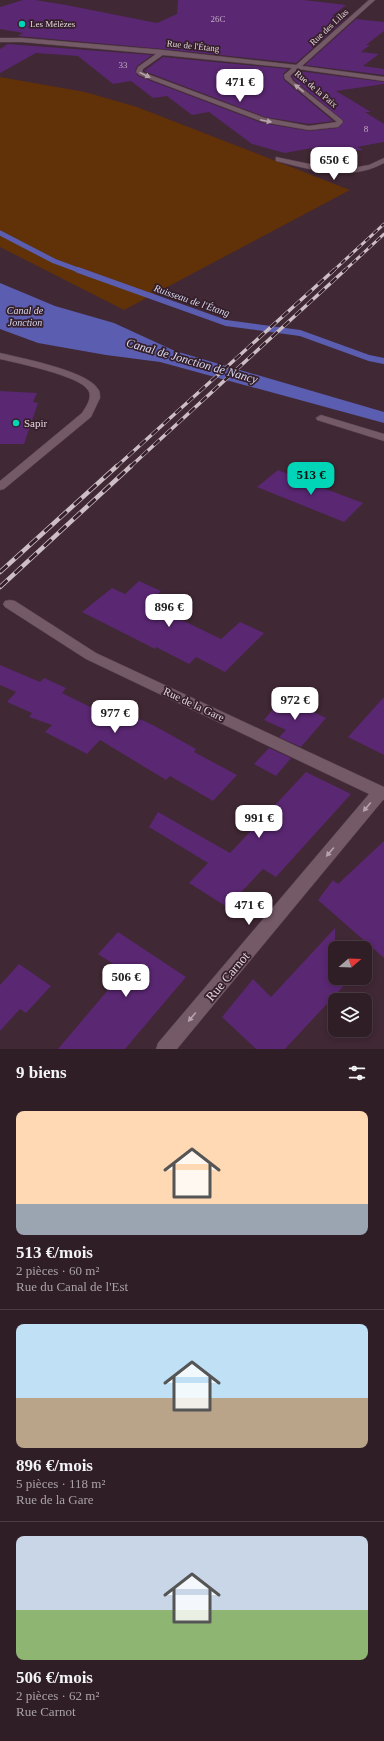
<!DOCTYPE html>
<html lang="fr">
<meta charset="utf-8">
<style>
:root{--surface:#301e27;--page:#38272f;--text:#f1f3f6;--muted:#a8a2a7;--line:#4b3c44;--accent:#00d5b7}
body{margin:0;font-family:Georgia,serif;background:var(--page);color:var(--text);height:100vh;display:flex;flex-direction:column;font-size:15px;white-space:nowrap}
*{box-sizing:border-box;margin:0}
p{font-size:13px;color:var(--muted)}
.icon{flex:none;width:22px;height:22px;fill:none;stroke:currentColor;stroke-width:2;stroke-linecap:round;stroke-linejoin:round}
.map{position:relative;height:1049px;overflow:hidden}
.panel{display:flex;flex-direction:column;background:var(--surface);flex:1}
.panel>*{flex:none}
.needle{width:26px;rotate:71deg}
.buttons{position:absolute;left:328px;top:941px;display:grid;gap:8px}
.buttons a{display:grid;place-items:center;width:44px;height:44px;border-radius:8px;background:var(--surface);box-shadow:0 2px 6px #0003,0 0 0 1px var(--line);font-size:20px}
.price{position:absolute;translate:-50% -34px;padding:0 9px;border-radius:8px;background:#fff;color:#222;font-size:13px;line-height:26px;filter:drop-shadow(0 1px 2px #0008)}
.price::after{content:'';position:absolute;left:50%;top:24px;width:12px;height:9px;margin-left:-6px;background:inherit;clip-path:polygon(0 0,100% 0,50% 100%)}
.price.current{background:var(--accent);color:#111}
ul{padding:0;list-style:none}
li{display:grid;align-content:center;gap:8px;height:212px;padding:0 16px}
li+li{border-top:1px solid var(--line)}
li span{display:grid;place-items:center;height:124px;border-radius:8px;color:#555}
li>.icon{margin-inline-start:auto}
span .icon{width:72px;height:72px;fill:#fffc;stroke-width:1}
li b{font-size:17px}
h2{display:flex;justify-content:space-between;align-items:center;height:48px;padding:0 16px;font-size:17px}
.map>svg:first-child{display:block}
.green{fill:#613108}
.water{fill:#5a5db0}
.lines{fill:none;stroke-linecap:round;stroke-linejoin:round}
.stream-far1{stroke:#5a5db0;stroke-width:5}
.stream{stroke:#5a5db0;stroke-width:6}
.building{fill:#5a2772}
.minor-casing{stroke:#57444e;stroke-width:1}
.minor{fill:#745966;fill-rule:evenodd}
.rail-far2-casing{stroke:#cdbdc4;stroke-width:3}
.rail-far1-casing{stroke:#cdbdc4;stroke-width:3.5}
.rail-casing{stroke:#cdbdc4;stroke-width:4.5}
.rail-far2{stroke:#351f2a;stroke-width:2;stroke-dasharray:5.5;stroke-linecap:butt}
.rail-far1{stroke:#351f2a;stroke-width:2.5;stroke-dasharray:8;stroke-linecap:butt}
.rail{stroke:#351f2a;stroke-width:3;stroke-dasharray:10;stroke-linecap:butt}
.oneway{fill:#b7a3ad}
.poi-dot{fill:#00d5b7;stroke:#351f2a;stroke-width:1.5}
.labels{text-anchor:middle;stroke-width:3.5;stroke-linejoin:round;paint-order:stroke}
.number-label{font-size:9px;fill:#c2aac2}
.far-poi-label{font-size:9px;fill:#e4d5dc;stroke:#351f2a;text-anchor:start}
.far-street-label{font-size:9px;fill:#e4d5dc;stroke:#351f2a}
.far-water-label{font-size:10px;font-style:italic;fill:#d7daf1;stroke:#351f2a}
.poi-label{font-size:11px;fill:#e4d5dc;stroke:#351f2a;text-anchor:start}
.street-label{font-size:11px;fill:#e4d5dc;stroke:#351f2a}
.water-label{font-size:12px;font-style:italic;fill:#d7daf1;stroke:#351f2a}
.near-street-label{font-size:13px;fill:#e4d5dc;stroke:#351f2a}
</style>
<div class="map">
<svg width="384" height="1049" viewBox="0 0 384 1049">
<rect width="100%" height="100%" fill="#402834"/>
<path class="green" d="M 0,77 L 85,92 L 137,107 L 350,190 L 124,310 L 0,247 Z"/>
<path class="water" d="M 0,283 L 55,306 L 114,323 L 175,351 L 384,412 L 384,423 L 160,362 L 106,355 L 38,343 L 0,329 Z"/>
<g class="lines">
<path class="stream-far1" d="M 0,233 L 54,261 L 81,271"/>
<path class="stream" d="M 78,270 L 226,323 L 300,333 L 369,358 L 384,361"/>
</g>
<path class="building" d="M 23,0 L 35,0 L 66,5 L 157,23 L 177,14 L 178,0 L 304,0 L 346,5 L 332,16 L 347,18 L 296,63 L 163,49 L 18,36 L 23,33 L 0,29 L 0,7 Z
M 356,19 L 384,22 L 384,31 L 366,45 L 370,45 L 361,52 L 379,54 L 363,66 L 384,69 L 384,75 L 305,65 Z
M 8,44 L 152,55 L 137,66 L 135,71 L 138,76 L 262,123 L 309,131 L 338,128 L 344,121 L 294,80 L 292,76 L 298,71 L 384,82 L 384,84 L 336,91 L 371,112 L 365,112 L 384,124 L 384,142 L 357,147 L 363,150 L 312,154 L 312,148 L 285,153 L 281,152 L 252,144 L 209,112 L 192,115 L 167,96 L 153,98 L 131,81 L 113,84 L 78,56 L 36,53 L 0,73 L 0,49 Z
M 163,57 L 288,69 L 283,74 L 284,80 L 333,121 L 309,124 L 265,117 L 144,71 Z
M 0,391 L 37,393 L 33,402 L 38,403 L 24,444 L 0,444 Z
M 278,470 L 339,494 L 363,503 L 344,522 L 257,487 Z
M 139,581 L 161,591 L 147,603 L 221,639 L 240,622 L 264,633 L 225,672 L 196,657 L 189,664 L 156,647 L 155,649 L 82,612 L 112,588 L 125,594 Z
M 0,665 L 40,682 L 44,678 L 66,688 L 62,693 L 119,721 L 126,713 L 153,725 L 196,749 L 194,752 L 237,775 L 213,801 L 170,776 L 166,780 L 100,740 L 87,754 L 45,732 L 52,725 L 29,717 L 32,713 L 7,702 L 16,692 L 0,685 Z
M 283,697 L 326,718 L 301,747 L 279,737 L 286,730 L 264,720 Z
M 384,697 L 384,755 L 348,737 Z
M 269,748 L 291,758 L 276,776 L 254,764 Z
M 306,772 L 351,794 L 276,877 L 263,869 L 227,907 L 189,883 L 208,863 L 149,827 L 158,812 L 230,853 Z
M 384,841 L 384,958 L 318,900 L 333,880 L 338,884 Z
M 335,928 L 335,978 L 351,978 L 285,1049 L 256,1049 L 222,1017 L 253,979 L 271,997 Z
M 118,932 L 186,977 L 125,1049 L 58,1049 L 124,971 L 98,954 Z
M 19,964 L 51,986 L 26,1013 L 20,1009 L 0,1031 L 0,985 Z"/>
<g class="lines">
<defs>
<path id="minor" d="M 369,0 L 375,0 L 302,66 L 384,77 L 384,81 L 298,69 L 290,76 L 293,81 L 342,120 L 343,122 L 338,127 L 309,130 L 263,122 L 139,75 L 136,72 L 138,67 L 156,54 L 22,42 L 0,42 L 0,38 L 22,38 L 163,50 L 296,65 ZM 163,55 L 292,68 L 284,75 L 285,79 L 337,122 L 309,126 L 265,118 L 142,72 L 143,69 Z
M 276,157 L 319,166 L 346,169 L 369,165 L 384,158 L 384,163 C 349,182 313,170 276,161 Z
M 0,353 C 21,358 88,371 98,389 C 100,391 100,395 100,398 L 91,417 L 4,489 L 0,490 L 0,481 L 82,413 C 86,407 93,397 88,390 C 80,376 17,363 0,359 Z
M 321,415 L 384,434 L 384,441 L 317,420 L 316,418 Z
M 10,600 L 15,601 L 96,653 L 384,787 L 384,800 L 383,800 L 177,1049 L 156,1049 L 158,1043 L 369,794 L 86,659 L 5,607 L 3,604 L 5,601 Z"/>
</defs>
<use href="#minor" class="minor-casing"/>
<use href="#minor" class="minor"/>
<defs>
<path id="rail-far2" d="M 333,271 L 384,224
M 344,271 L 384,234"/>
<path id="rail-far1" d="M 116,467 L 334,270
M 130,467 L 345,270"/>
<path id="rail" d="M 0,572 L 117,466
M 0,587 L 131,466"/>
</defs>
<use href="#rail-far2" class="rail-far2-casing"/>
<use href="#rail-far1" class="rail-far1-casing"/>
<use href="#rail" class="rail-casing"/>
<use href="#rail-far2" class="rail-far2"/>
<use href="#rail-far1" class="rail-far1"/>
<use href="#rail" class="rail"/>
</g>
<defs><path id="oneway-solid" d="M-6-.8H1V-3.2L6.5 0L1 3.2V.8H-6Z"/></defs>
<g class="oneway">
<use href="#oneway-solid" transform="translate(145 75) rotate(26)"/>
<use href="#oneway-solid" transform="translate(299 88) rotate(-141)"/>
<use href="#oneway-solid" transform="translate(266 121) rotate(12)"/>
<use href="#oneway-solid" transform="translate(367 807) rotate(130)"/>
<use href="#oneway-solid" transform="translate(330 852) rotate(130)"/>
<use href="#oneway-solid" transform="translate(192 1017) rotate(130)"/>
</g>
<g class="poi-dot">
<circle cx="22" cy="24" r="4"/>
<circle cx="16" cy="423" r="4"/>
</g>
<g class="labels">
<g class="number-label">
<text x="218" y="22">26C</text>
<text x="123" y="68">33</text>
<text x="366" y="132">8</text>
</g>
<g class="far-poi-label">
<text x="30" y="27">Les Mélèzes</text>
</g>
<g class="far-street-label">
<text transform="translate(329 27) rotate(-43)" y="3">Rue des Lilas</text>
<text transform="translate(193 46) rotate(6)" y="3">Rue de l'Étang</text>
<text transform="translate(316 89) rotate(40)" y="3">Rue de la Paix</text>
</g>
<g class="far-water-label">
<text transform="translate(192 300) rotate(19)" y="4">Ruisseau de l'Étang</text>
<text x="25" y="314">Canal de<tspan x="25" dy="12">Jonction</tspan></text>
</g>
<g class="poi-label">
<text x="24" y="427">Sapir</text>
</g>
<g class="street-label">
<text transform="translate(194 704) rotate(25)" y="4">Rue de la Gare</text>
</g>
<g class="water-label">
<text transform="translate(192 361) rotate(16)" y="4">Canal de Jonction de Nancy</text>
</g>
<g class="near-street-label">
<text transform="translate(227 976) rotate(-50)" y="5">Rue Carnot</text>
</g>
</g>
</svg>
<div class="buttons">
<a><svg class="needle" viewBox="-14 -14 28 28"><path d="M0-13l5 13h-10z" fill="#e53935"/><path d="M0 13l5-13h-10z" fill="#a8a2a7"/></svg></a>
<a><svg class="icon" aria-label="layers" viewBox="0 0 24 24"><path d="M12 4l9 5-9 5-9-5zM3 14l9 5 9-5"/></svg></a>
</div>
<b class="price" style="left:240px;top:103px">471 €</b>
<b class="price" style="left:334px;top:181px">650 €</b>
<b class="price current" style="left:311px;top:496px">513 €</b>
<b class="price" style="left:169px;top:628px">896 €</b>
<b class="price" style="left:295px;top:721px">972 €</b>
<b class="price" style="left:115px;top:734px">977 €</b>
<b class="price" style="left:259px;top:839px">991 €</b>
<b class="price" style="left:249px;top:926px">471 €</b>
<b class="price" style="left:126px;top:998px">506 €</b>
</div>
<section class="panel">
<h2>9 biens<svg class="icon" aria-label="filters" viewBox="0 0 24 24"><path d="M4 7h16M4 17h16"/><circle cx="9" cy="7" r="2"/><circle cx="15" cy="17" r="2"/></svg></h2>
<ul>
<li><span style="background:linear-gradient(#ffd9b3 75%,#9aa5b1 0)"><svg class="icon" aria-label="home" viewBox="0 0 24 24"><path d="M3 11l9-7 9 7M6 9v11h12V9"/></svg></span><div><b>513 €/mois</b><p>2 pièces · 60 m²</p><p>Rue du Canal de l'Est</p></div></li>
<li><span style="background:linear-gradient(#bfe0f5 60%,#b9a48a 0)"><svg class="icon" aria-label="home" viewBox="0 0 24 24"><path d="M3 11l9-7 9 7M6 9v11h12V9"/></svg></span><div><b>896 €/mois</b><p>5 pièces · 118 m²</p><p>Rue de la Gare</p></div></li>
<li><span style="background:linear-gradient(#c9d6e8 60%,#8fb573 0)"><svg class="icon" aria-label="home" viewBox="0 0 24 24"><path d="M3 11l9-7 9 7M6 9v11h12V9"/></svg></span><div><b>506 €/mois</b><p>2 pièces · 62 m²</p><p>Rue Carnot</p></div></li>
</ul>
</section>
